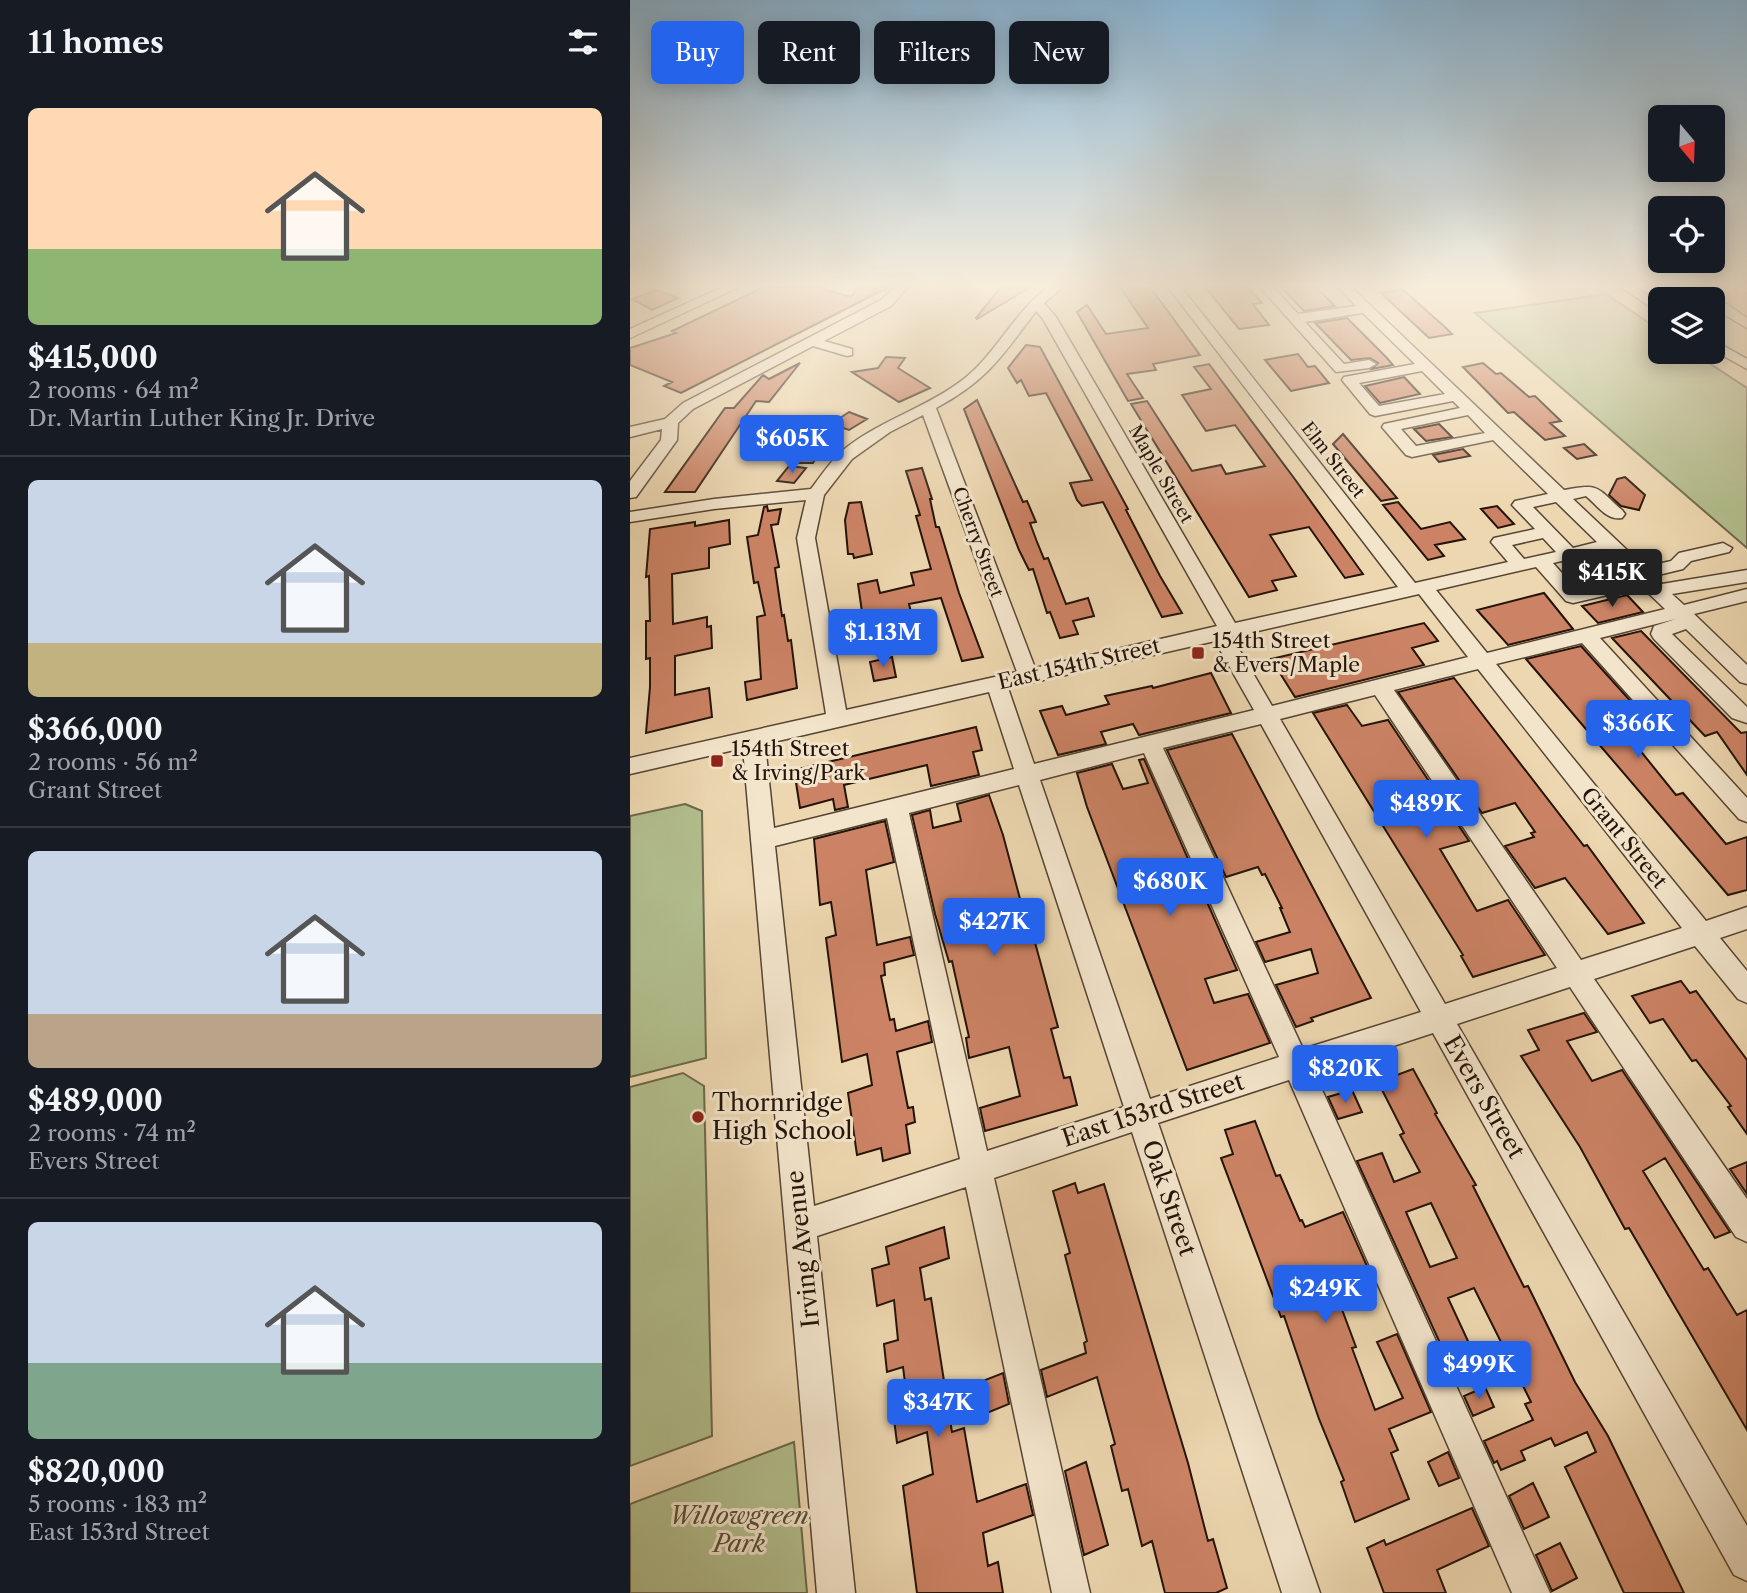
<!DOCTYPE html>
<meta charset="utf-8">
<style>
:root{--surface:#171b24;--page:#242831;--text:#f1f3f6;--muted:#9ea1a6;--line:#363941;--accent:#2563eb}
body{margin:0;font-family:"Libre Caslon Text",serif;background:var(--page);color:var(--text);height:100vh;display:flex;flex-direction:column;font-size:26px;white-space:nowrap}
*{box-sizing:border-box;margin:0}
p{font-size:23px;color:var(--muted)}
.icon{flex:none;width:38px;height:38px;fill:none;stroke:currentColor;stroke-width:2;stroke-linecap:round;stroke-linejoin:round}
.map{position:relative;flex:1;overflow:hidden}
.details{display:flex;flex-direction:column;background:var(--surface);width:630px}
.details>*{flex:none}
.hud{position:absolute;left:21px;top:21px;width:665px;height:63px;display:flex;gap:14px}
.needle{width:46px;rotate:161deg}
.fabs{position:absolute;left:1018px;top:105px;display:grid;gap:14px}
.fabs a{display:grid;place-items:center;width:77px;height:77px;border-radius:10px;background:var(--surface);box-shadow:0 4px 18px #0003;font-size:35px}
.price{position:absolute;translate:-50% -60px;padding:0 16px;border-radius:7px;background:var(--accent);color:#fff;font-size:23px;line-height:46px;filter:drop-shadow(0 2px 4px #0008)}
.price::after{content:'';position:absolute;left:50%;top:42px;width:21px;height:16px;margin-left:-10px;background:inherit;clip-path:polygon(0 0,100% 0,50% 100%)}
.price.current{background:#222;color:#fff}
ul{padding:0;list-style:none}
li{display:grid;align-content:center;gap:14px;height:371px;padding:0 28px}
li+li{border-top:2px solid var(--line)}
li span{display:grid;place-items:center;height:217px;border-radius:10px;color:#555}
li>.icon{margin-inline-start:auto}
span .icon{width:126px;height:126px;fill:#fffc;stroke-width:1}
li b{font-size:30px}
h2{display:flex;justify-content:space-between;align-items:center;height:84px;padding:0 28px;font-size:30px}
.chip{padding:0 24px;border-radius:10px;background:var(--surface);box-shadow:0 4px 18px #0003;font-size:24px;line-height:63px}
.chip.current{background:var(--accent);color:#fff}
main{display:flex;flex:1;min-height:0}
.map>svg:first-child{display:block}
.green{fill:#b3bf8e;stroke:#6c694b;stroke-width:2}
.building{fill:#cc8365;stroke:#241308;stroke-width:2;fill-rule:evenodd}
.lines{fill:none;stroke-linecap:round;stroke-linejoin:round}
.minor-casing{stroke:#564432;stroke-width:3}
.minor{fill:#f3e5cc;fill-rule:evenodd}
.poi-dot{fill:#8f2418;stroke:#f3e5cc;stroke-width:2.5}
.labels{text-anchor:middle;stroke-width:6;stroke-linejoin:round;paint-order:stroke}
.far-street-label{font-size:18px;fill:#241308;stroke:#f3e5cc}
.poi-label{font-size:21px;fill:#241308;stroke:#f3e5cc;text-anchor:start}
.street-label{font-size:21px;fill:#241308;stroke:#f3e5cc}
.near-street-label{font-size:24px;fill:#241308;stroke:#f3e5cc}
.near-poi-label{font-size:24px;fill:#241308;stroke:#f3e5cc;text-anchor:start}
.near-park-label{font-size:24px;font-style:italic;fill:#564f37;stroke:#f3e5cc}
</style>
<main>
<section class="details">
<h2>11 homes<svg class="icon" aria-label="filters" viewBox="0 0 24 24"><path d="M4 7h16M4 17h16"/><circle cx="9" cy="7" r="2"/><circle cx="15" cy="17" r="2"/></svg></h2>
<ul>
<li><span style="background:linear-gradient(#ffd9b3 65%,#8fb573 0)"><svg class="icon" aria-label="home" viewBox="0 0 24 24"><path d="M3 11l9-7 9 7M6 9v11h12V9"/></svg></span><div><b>$415,000</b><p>2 rooms · 64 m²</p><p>Dr. Martin Luther King Jr. Drive</p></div></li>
<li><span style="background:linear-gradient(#c9d6e8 75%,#c2b280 0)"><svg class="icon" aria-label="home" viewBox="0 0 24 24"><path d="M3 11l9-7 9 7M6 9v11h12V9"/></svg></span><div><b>$366,000</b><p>2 rooms · 56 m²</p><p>Grant Street</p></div></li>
<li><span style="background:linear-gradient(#c9d6e8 75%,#b9a48a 0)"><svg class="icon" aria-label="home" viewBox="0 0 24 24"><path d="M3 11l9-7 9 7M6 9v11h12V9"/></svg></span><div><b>$489,000</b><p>2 rooms · 74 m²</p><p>Evers Street</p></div></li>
<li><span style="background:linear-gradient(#c9d6e8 65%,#7fa58c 0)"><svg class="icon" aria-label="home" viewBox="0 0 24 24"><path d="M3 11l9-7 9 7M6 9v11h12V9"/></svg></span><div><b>$820,000</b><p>5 rooms · 183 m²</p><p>East 153rd Street</p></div></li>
</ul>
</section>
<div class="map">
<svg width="1117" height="1593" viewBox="0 0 1117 1593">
<rect width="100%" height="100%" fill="#edd7b0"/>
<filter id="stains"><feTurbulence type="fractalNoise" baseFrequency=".00286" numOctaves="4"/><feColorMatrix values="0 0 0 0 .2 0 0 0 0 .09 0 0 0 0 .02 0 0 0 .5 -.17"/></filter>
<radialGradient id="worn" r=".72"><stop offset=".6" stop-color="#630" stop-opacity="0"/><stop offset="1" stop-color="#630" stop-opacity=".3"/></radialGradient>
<path class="green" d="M 976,294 L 1031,331 L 1031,352 L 1062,352 L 1117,388 L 1117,548 L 845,313 Z
M 55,804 L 72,811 L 76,1058 L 0,1077 L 0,816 Z
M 53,1073 L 74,1086 L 82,1436 L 0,1466 L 0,1087 Z
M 164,1442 L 177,1593 L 0,1593 L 0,1504 Z"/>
<path class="building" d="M 134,287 L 187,287 L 221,297 L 228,287 L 259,287 L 51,393 L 34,386 L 42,382 L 0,365 L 0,348 L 46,333 L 42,331 Z
M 371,287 L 401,287 L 347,319 L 346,318 Z
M 490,287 L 520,287 L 570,355 L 523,364 L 526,370 L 497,374 L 513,398 L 498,401 L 447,312 L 457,305 L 476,334 L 518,328 Z
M 575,287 L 618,287 L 632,303 L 623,304 L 639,325 L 609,329 Z
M 651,287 L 686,287 L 705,306 L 674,311 Z
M 772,289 L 815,327 L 822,334 L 799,338 L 751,293 Z
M 27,290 L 48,298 L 22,310 L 2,299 Z
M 717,318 L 756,357 L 763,365 L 742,369 L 748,363 L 740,358 L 721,360 L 685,323 Z
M 396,345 L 410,347 L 498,509 L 496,510 L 530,576 L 552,613 L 532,617 L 473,502 L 452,506 L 447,500 L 440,483 L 462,480 L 443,444 L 416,393 L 399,396 L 391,380 L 387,383 L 378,368 Z
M 668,354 L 678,367 L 685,366 L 699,383 L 661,391 L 635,360 Z
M 256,357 L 275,358 L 268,368 L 300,388 L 269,402 L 222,372 L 248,368 Z
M 170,363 L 139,402 L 126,401 L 65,492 L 35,492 L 95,408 L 104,408 L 133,375 L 139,379 Z
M 853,363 L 866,374 L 871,373 L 899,397 L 905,396 L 931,421 L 920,423 L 935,436 L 915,440 L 884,412 L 878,413 L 833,367 Z
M 579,364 L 664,478 L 733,574 L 715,578 L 679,527 L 640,535 L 666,576 L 642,581 L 647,590 L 619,597 L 501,404 L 517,401 L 562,471 L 591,465 L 596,474 L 635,466 L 605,425 L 576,431 L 552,395 L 581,389 L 564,367 Z
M 774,377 L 790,394 L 750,403 L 735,386 Z
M 347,400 L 393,502 L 397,501 L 406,522 L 400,523 L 407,542 L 414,559 L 418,558 L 436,604 L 458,598 L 464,616 L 443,621 L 448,634 L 430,638 L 420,612 L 417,613 L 403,569 L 399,570 L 389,550 L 334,409 Z
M 219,412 L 237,419 L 219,430 L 201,424 Z
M 809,424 L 822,437 L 796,441 L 784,429 Z
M 201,430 L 183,463 L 166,463 L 174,449 Z
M 713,434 L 767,498 L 751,501 L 703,444 Z
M 954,444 L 966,455 L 947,459 L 934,448 Z
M 833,449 L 840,456 L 809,462 L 803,455 Z
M 159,466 L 176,468 L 164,483 L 147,481 Z
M 292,468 L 302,499 L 300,499 L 306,527 L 309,527 L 329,593 L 353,657 L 332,661 L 311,598 L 279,604 L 283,620 L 266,624 L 265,619 L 234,626 L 228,584 L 247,580 L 250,593 L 284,585 L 281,573 L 301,569 L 286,516 L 290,515 L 276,471 Z
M 995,477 L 1015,495 L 1009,510 L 991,506 L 979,495 L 987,479 Z
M 231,502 L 242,554 L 224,558 L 223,554 L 218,554 L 215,520 L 219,503 Z
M 768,502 L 791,529 L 820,522 L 835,539 L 805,545 L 814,556 L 798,560 L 753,505 Z
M 137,506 L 138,511 L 151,509 L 148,524 L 141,525 L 149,567 L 145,568 L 152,616 L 154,615 L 158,641 L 161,640 L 167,688 L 117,700 L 115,682 L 131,679 L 127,617 L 135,615 L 128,582 L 124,583 L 117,537 L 128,535 L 134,507 Z
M 867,506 L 884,524 L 868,528 L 851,509 Z
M 99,520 L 100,544 L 79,548 L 79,568 L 42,574 L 43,624 L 77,617 L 77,627 L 81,626 L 82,648 L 45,656 L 45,695 L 79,688 L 82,717 L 16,733 L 20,687 L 20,658 L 16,659 L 16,621 L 20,621 L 19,576 L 16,577 L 20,529 L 65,522 L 65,526 Z
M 914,593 L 943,629 L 878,645 L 847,610 Z
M 997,595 L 1013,612 L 968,623 L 952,606 Z
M 794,623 L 808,641 L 782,648 L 794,665 L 665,697 L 641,659 Z
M 1011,631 L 1111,733 L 1117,732 L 1117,775 L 1087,732 L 1075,736 L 982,638 Z
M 951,646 L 1014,716 L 988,723 L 1046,795 L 1053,793 L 1096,844 L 1117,837 L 1117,890 L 1098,895 L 896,659 Z
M 262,657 L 266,677 L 244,681 L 240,662 Z
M 581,673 L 601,713 L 509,735 L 503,724 L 471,732 L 476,744 L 428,755 L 410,711 L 432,706 L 436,715 L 479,704 L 475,696 L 522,686 L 523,688 Z
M 824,678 L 954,846 L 957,845 L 1014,923 L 978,934 L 935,878 L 905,888 L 875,846 L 904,837 L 901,833 L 905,832 L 885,803 L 852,813 L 768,692 Z
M 717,705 L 732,726 L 758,720 L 839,841 L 810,849 L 847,911 L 878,900 L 915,955 L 843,977 L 831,956 L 833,955 L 683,713 Z
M 346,727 L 352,750 L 343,752 L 349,775 L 301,786 L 297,765 L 214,785 L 218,807 L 205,810 L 203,799 L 170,808 L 164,770 Z
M 602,734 L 741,998 L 681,1018 L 683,1021 L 666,1027 L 646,985 L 688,973 L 681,949 L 635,962 L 626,942 L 660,932 L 650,908 L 652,908 L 635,874 L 632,875 L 628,867 L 596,877 L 537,750 Z
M 514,759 L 607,970 L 575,979 L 584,1003 L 618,994 L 640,1043 L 557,1070 L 457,807 L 447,773 L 482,764 L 493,789 L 518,783 L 509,760 Z
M 359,795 L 373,835 L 394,914 L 397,913 L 428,1027 L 421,1029 L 434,1078 L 440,1077 L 447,1105 L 355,1131 L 350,1108 L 390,1096 L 379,1047 L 339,1058 L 336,1038 L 339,1037 L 322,961 L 319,962 L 305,914 L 282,815 L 300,810 L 303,828 L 331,821 L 327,804 Z
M 255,821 L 264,862 L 236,870 L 247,945 L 280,937 L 284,955 L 254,963 L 255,975 L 251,976 L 260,1020 L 264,1019 L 266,1031 L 298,1021 L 302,1042 L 267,1052 L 278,1108 L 283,1107 L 285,1122 L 276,1125 L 280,1153 L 253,1161 L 251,1148 L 227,1155 L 218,1093 L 242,1085 L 237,1054 L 212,1062 L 196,938 L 206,935 L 201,902 L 190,905 L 184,839 Z
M 1051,981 L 1060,993 L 1066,991 L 1117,1060 L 1117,1134 L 1098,1107 L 1101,1106 L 1066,1060 L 1062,1061 L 1033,1019 L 1020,1023 L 1002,996 Z
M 954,1013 L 967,1032 L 937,1041 L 962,1081 L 992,1070 L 1100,1232 L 1085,1238 L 1035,1158 L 1013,1171 L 1074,1270 L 1078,1268 L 1107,1315 L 1117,1310 L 1117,1430 L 999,1228 L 995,1229 L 950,1147 L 891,1056 L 909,1050 L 898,1030 Z
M 783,1069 L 807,1113 L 805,1114 L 846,1185 L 843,1186 L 894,1287 L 898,1286 L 945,1382 L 978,1436 L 1054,1593 L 994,1593 L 935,1467 L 966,1452 L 957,1432 L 925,1446 L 921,1438 L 891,1451 L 895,1460 L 871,1470 L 867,1461 L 864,1463 L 854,1441 L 903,1420 L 895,1404 L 901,1402 L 844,1288 L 818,1298 L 844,1354 L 820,1365 L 727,1161 L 752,1153 L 764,1182 L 790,1172 L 770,1135 L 774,1133 L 748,1082 ZM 801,1203 L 827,1258 L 800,1267 L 776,1212 Z
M 722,1090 L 732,1112 L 708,1119 L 698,1097 Z
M 625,1121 L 646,1176 L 650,1175 L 670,1221 L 672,1220 L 675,1227 L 713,1212 L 744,1282 L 707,1296 L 726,1347 L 722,1348 L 745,1410 L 773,1398 L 747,1342 L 767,1334 L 801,1412 L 759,1429 L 768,1450 L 761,1453 L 779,1499 L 725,1522 L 711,1482 L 714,1480 L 689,1419 L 654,1316 L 651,1317 L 591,1158 L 603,1154 L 595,1130 Z
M 1117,1162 L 1117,1194 L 1100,1169 Z
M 445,1183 L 448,1193 L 474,1184 L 558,1463 L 578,1541 L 583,1539 L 597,1588 L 586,1593 L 535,1593 L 522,1541 L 512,1546 L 498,1489 L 492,1491 L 481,1446 L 485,1444 L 467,1377 L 417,1397 L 411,1370 L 456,1353 L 454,1343 L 457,1341 L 435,1255 L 440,1253 L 423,1191 Z
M 314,1227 L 319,1258 L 290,1268 L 295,1300 L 301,1298 L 322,1432 L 334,1428 L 347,1502 L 396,1484 L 403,1515 L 353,1533 L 358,1566 L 368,1562 L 373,1593 L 287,1593 L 273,1486 L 303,1474 L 297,1432 L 267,1443 L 263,1411 L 278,1406 L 273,1367 L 257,1372 L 254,1344 L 268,1340 L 264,1300 L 247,1306 L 242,1269 L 259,1264 L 256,1247 Z
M 373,1373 L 379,1404 L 357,1413 L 350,1382 Z
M 855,1387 L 864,1407 L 843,1416 L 834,1396 Z
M 818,1452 L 829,1478 L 809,1486 L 798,1462 Z
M 456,1462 L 478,1545 L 454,1555 L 435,1471 Z
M 903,1483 L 919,1517 L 894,1529 L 879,1496 Z
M 842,1508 L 859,1546 L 807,1570 L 816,1593 L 754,1593 L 737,1548 L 754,1540 L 756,1545 Z
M 930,1543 L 947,1578 L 922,1591 L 906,1555 Z"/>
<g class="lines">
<defs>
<path id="minor" d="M 93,287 L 109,287 L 0,338 L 0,329 Z
M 265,287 L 278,287 L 261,306 L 194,341 L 222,349 L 222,355 L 217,356 L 183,346 L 63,409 L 48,423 L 47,440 L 6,497 L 0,498 L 0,481 L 31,440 L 32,429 L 0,437 L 0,427 L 35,419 L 53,403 L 251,300 Z
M 419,287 L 433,287 L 414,303 L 426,317 L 605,623 L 768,587 L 538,287 L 551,287 L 785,583 L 878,562 L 861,542 L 864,538 L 905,529 L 882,505 L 885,501 L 918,494 L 863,440 L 782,457 L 776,455 L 752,427 L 754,424 L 830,408 L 823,401 L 745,416 L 740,414 L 712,380 L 714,377 L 785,364 L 733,313 L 675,322 L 714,364 L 739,360 L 746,364 L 739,368 L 706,372 L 630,287 L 643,287 L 668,314 L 726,306 L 708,287 L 721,287 L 934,490 C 970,483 966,487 992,510 L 995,514 L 992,518 C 977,521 967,505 956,496 L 943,499 L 1015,567 L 1041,561 L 1049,553 L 1093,543 L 1102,548 L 1099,552 L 1061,561 L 1053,569 L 1024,576 L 1032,584 L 1117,570 L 1117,582 L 1042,594 L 1054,605 L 1117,589 L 1117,601 L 1064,614 L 1117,665 L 1117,684 L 1110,682 L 1056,629 L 1042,634 L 1117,707 L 1117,723 L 1102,718 L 1024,639 L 1021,634 L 1024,626 L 1046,619 L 970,638 L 1117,798 L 1117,822 L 1109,819 L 952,643 L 866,664 L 1076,921 L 1117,907 L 1117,929 L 1090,938 L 1117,971 L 1117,1003 L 1108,999 L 1065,946 L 964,979 L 1117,1199 L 1117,1242 L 1106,1237 L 940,987 L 827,1024 L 1117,1526 L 1117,1581 L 1104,1575 L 803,1033 L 684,1072 L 920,1593 L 882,1593 L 659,1080 L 528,1123 L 690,1593 L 652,1593 L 502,1132 L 364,1178 L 460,1593 L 422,1593 L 336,1187 L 187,1236 L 225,1593 L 187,1593 L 113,748 L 0,774 L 0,758 L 196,714 L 167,538 L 176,500 L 84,509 L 0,522 L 0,512 L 84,499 L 181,489 C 190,477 200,462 211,452 C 246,422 291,410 327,384 C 365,358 382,313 419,287 ZM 406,311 L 413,319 L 587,626 L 405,668 L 306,408 C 358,380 372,356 406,311 ZM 792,371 L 815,394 L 749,406 L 729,383 ZM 293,415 L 387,672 L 216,710 L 185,538 L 194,495 L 222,459 L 260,432 ZM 838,415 L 855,433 L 786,446 L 771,429 ZM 926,502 L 967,542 L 943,548 L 903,507 ZM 913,538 L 926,552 L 894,559 L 882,545 ZM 976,551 L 1003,577 L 947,590 L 923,563 ZM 906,567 L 936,601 L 943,603 L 1012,587 L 1035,609 L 857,653 L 806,590 ZM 789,594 L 838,657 L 642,706 L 602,637 ZM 585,641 L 624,710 L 404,764 L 378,688 ZM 848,669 L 1052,928 L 951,960 L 764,690 ZM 359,692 L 384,769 L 144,828 L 135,744 ZM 745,695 L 927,968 L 815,1004 L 650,719 ZM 631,724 L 791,1012 L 673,1049 L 533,748 ZM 514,753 L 649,1057 L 520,1099 L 410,780 ZM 389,785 L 494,1107 L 357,1151 L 279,813 ZM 257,818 L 330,1159 L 184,1206 L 145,846 Z
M 991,287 L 1005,287 L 1031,304 L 1031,314 Z
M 1054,287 C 1078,287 1097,305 1117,318 L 1117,328 L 1083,308 L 1083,299 L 1070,299 Z
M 1083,340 L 1117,359 L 1117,369 L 1083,350 Z"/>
</defs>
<use href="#minor" class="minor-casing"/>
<use href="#minor" class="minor"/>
</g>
<linearGradient id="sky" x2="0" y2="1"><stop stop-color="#89b5d4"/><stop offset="0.56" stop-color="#f7eddb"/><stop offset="1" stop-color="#f7eddb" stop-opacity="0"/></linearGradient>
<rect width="1117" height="510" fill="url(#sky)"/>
<g class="poi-dot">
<rect x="561" y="646" width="14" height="14" rx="3.5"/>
<rect x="80" y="754" width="14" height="14" rx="3.5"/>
<circle cx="68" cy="1117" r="7"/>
</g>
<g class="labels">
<g class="far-street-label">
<text transform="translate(703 460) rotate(52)" y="6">Elm Street</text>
<text transform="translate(531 474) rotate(60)" y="6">Maple Street</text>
<text transform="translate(348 542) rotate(70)" y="6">Cherry Street</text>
</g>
<g class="poi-label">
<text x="582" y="648">154th Street<tspan x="582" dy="24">&amp; Evers/Maple</tspan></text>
<text x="101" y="756">154th Street<tspan x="101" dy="24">&amp; Irving/Park</tspan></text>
</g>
<g class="street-label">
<text transform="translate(449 664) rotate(-13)" y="7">East 154th Street</text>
<text transform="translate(994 838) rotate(51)" y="7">Grant Street</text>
</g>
<g class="near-street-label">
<text transform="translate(854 1097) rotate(60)" y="8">Evers Street</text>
<text transform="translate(523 1110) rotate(-18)" y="8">East 153rd Street</text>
<text transform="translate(539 1198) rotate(71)" y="8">Oak Street</text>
<text transform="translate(173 1249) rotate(-96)" y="8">Irving Avenue</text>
</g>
<g class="near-poi-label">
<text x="82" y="1111">Thornridge<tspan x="82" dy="28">High School</tspan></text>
</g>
<g class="near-park-label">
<text x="109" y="1524">Willowgreen<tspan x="109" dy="28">Park</tspan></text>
</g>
</g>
<rect width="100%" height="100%" filter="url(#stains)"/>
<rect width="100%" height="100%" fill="url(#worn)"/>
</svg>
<div class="fabs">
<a><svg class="needle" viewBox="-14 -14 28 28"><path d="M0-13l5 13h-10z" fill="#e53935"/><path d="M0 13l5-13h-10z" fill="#9ea1a6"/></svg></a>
<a><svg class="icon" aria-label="locate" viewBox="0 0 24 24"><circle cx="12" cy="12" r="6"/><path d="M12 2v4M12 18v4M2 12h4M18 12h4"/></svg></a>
<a><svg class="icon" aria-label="layers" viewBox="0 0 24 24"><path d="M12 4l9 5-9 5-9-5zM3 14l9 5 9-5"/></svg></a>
</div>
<b class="price" style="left:162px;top:475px">$605K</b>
<b class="price current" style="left:982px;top:609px">$415K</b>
<b class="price" style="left:253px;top:669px">$1.13M</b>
<b class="price" style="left:1008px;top:760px">$366K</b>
<b class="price" style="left:796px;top:840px">$489K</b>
<b class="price" style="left:540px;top:918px">$680K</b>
<b class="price" style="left:364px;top:958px">$427K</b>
<b class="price" style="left:715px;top:1105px">$820K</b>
<b class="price" style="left:695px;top:1325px">$249K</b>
<b class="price" style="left:849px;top:1401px">$499K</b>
<b class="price" style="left:308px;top:1439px">$347K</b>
<div class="hud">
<a class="chip current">Buy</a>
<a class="chip">Rent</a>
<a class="chip">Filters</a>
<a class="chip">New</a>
</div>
</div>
</main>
